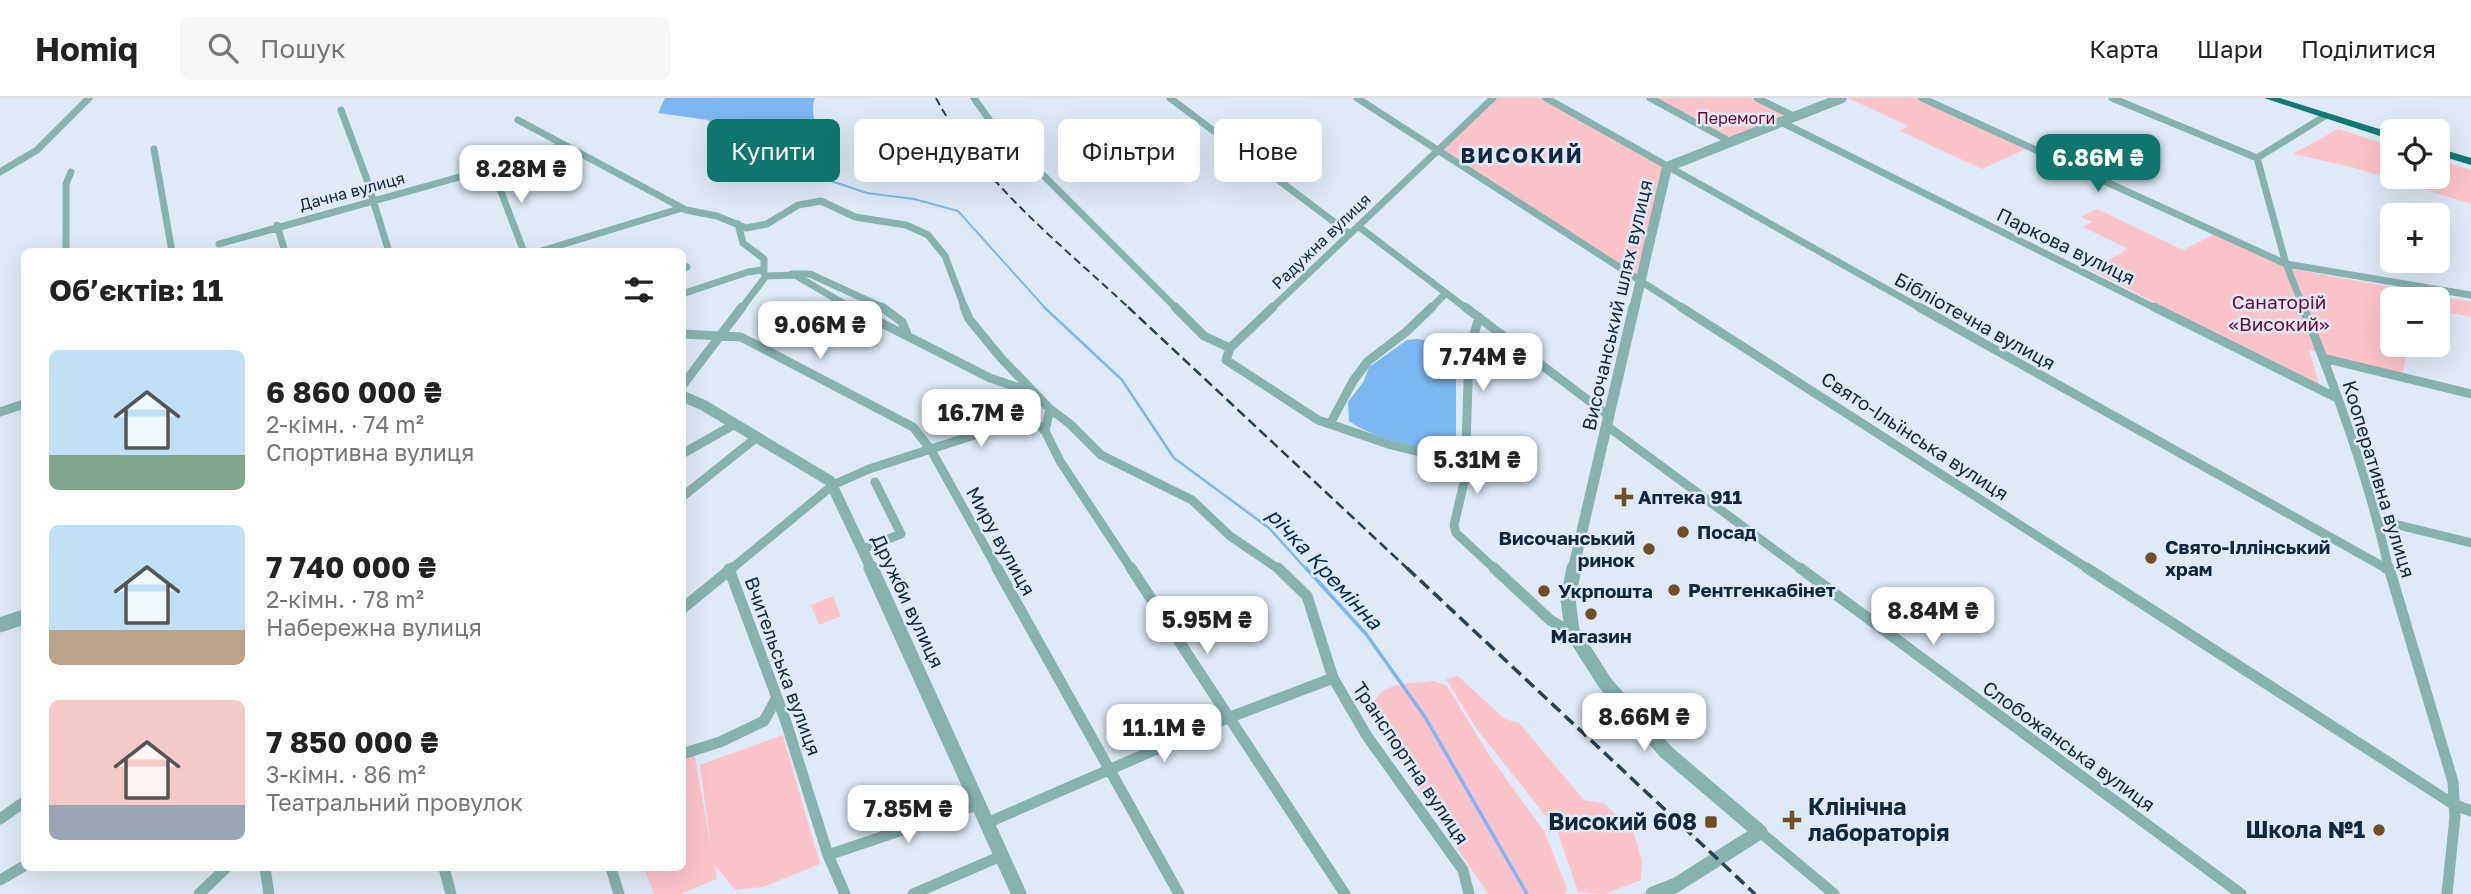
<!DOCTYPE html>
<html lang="uk">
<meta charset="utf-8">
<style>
:root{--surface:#fff;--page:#f6f6f6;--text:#222;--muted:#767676;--line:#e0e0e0;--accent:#0f766e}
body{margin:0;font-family:"Golos Text",sans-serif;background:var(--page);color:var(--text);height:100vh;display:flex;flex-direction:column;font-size:26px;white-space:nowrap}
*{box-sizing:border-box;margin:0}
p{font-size:23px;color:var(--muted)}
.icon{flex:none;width:38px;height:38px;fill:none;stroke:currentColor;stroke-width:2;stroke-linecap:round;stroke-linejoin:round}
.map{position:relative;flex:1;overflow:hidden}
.panel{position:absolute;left:21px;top:150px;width:665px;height:623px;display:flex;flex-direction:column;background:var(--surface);border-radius:10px;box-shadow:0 7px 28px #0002}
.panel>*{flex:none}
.guide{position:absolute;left:707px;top:21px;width:665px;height:63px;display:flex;gap:14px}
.fabs{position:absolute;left:2380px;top:21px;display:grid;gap:14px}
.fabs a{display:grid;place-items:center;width:70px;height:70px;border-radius:10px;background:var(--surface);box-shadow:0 7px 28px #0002;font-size:35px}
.price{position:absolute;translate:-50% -60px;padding:0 16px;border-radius:14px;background:#fff;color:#222;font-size:23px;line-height:46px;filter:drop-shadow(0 2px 4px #0008)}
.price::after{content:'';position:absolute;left:50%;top:42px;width:21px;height:16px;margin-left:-10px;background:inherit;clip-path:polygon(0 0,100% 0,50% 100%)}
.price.on{background:var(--accent);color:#fff}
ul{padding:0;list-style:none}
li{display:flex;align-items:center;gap:21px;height:175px;padding:0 28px}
li span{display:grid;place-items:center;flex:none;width:196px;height:140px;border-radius:10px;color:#555}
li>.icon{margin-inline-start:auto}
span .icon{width:84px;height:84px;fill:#fffc;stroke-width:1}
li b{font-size:30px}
h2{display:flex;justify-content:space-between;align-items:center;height:84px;padding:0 28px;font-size:30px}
.tag{padding:0 24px;border-radius:10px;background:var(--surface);box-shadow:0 7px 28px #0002;font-size:24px;line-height:63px}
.tag.on{background:var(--accent);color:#fff}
header{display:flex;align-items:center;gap:42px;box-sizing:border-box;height:98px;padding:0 35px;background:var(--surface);border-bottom:2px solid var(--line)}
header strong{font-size:33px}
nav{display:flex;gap:38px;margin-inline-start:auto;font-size:24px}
.search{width:490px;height:63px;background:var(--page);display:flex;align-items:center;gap:18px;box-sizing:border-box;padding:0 24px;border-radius:10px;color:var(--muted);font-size:26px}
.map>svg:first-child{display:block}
.green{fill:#fdc3cb}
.water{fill:#7db7f2}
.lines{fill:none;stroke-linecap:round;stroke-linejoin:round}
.stream-far2{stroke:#7db7f2;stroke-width:2}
.stream-far1{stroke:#7db7f2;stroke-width:2.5}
.stream{stroke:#7db7f2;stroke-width:3.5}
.minor-far2{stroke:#87b3af;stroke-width:7}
.minor-far1{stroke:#87b3af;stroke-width:9}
.minor{stroke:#87b3af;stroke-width:11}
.tertiary-far2{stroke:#87b3af;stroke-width:10}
.tertiary-far1{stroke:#87b3af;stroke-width:11}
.tertiary{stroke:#87b3af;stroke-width:15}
.trunk{fill:#127974;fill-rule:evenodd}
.rail-far2{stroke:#2a4054;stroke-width:2;stroke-dasharray:8 4.5;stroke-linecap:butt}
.rail-far1{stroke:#2a4054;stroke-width:2.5;stroke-dasharray:10 5;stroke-linecap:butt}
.rail{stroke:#2a4054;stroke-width:3.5;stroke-dasharray:12 6;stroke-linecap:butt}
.poi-dot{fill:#704e26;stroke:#dfeaf6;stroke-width:2.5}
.labels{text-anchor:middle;stroke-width:5;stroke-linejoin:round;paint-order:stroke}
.far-park-label{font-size:16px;fill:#6f062b;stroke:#dfeaf6}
.far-street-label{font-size:16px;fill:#10273d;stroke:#dfeaf6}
.street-label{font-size:19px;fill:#10273d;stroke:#dfeaf6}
.park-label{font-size:19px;fill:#6f062b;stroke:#dfeaf6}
.poi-label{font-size:19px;font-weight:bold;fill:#10273d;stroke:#dfeaf6;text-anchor:start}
.far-district-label{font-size:21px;font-weight:bold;letter-spacing:2px;fill:#10273d;stroke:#dfeaf6}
.water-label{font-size:21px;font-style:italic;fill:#002c51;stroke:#dfeaf6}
.near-poi-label{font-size:23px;font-weight:bold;fill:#10273d;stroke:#dfeaf6;text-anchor:end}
</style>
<header>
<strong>Homiq</strong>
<div class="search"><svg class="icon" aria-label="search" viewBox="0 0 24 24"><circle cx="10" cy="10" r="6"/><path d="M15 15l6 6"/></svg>Пошук</div>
<nav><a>Карта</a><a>Шари</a><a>Поділитися</a></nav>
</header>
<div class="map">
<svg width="2471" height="796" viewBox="0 0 2471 796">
<rect width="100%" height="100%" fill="#dfeaf6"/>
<path class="green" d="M 1493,0 L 1546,0 L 1667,69 L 1641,182 L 1436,53 Z
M 1655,0 L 1752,0 L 1792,20 L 1735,42 Z
M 1848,0 L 1919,0 L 2028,50 L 1982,71 L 1900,33 L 1908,28 Z
M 2338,31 L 2392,48 L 2392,79 L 2438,79 L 2438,62 L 2471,72 L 2471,106 L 2355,70 L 2293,56 Z
M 2097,111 L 2183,152 L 2215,136 L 2288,170 L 2471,204 L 2471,219 L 2438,212 L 2438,201 L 2392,201 L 2392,247 L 2407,247 L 2403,276 L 2309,252 L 2320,289 L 2091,172 L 2128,151 L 2083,129 L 2092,124 L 2081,119 Z
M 833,498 L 841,518 L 819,527 L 811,507 Z
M 1458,578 L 1505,621 L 1519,625 L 1584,702 L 1605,706 L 1633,733 L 1642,762 L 1641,782 L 1605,796 L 1578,794 L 1557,732 L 1476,630 L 1446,581 Z
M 1433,583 L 1447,588 L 1489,657 L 1544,733 L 1567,790 L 1565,796 L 1488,796 L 1420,694 L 1372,614 C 1376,582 1407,587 1433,583 Z
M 783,637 L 820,766 L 763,789 L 735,792 L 714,766 L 717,781 L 680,796 L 654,796 L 644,770 L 682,770 L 683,661 L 694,655 L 711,749 L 700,667 Z"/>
<path class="water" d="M 665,0 L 815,0 C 809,15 819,29 816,44 L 826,54 L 745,84 L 735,76 L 732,51 L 708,22 L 658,15 Z
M 1418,241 L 1451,247 L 1456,252 L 1456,348 C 1426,357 1373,340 1349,323 L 1348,304 L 1364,283 L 1369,269 L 1407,242 Z"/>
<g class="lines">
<path class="stream-far2" d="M 789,69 L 794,71
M 801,73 L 867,95 L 914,101 L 958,113 L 1046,211"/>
<path class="stream-far1" d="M 1044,209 L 1122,282 L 1174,360 L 1269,430 L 1307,472"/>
<path class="stream" d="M 1306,470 L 1366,536 L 1425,619 L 1527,796"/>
<path class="minor-far2" d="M 974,0 L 993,27 L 1177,211
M 1170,0 L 1350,136
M 1357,0 L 1684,211
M 1546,0 L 1922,211
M 1650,0 L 1731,44
M 1757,0 L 1795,19
M 1922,0 L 2286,166 L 2471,197
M 2112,0 L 2257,60
M 341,12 L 366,79 L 389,154
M 518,22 L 686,112 L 717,118 L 746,130 L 767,126 L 798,107 L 821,103 L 855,119 L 906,127 L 928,137 L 945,158 L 965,211
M 1781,24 L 2157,211
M 154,51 L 172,154
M 492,70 L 524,154
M 0,74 L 37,52 L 89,0
M 738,126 L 743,145 L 764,161 L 764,175
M 277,127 L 285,154
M 1358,128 L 1467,211
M 219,146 L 492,70 L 563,47
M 66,154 L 66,86 L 71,74
M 538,154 L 682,110
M 682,172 L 687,169
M 792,176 L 810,176 L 886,211
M 766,178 L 795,177 L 853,211
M 682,196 L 748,174 L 762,172
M 741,211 L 766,178
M 1271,211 L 1493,0
M 1430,211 L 1446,195
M 2304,211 L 2286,166 L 2257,60 L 2325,18"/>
<path class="minor-far1" d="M 850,209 L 990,280 L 1031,294
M 882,209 L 902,224 L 907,236
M 964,209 L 969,221 L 1001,260 L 1050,311 L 1070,326 L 1101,357 L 1192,402 L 1230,438 L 1280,472
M 1175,209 L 1204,238 L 1230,250
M 1273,209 L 1230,250 L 1226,262 L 1318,322 L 1391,347 L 1464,365
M 1465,209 L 1609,318
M 1681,209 L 2090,472
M 1919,209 L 2389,472
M 2154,209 L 2337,300
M 2303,209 C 2337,294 2369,382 2389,472
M 1479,219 L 1469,254 L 1465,380 L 1454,427 L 1456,435 L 1496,472
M 682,236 L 741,239 L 913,329 L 931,352 L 998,472
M 2323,260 L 2471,296
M 682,288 L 742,209
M 1050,311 L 1045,333 L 1060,363 L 1132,472
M 0,314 L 24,306
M 1330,326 L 1353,283 L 1368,263 L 1406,234 L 1432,209
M 1607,328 L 1802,472
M 682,356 L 735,326
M 682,399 L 757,339
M 2378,422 L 2471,445
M 863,451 L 901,436 L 875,384
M 730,472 L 833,387 L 869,371 L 1018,323 L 1037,326 L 1045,333"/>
<path class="minor" d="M 997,470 L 1179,796
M 1131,470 L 1345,796
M 1278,470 L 1307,498 L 1333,580 L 1367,638 L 1463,772 L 1469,796
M 1494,470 L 1550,522 L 1573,536
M 1800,470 L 2241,796
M 2087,470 L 2453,706 L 2471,713
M 2386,470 L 2389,472
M 2389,470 L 2453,684 L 2455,719 L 2447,796
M 729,471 L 786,624 L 828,757 L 845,796
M 682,511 L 732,470
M 682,656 L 720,644 L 764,623 L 776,601
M 0,721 L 24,704
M 987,725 L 1228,620 L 1333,580
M 1760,734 L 1834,796
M 828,757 L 977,707
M 265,770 L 269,796
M 444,770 L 451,796
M 611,770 L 619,796
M 0,782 L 24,768
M 199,796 L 226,770
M 913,796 L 1001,758"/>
<path class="tertiary-far2" d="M 1634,211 L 1667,69 L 1842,0"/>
<path class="tertiary-far1" d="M 682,298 L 703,307 L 830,383 L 872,472
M 1573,472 L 1634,209"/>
<path class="tertiary" d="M 871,470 L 1019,796
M 1574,470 L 1568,501 L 1572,533 L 1605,585 L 1666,654 L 1760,734 L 1676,787 L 1653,796
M 0,527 L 24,519"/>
<path class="trunk" d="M 2264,0 L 2280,0 L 2392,35 L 2392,42 Z
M 2438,50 L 2471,60 L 2471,67 L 2438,57 Z"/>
<path class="rail-far2" d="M 936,0 C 981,85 1061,146 1130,211"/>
<path class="rail-far1" d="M 1128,209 L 1409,472"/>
<path class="rail" d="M 1407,470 L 1755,796"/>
</g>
<g class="poi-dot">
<path d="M1620.5 388.5h7v7h7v7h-7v7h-7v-7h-7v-7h7z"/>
<circle cx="1683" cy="434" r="7"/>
<circle cx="1649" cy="451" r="7"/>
<circle cx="2151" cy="460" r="7"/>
<circle cx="1674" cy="492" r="7"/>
<circle cx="1544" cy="493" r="7"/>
<circle cx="1591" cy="516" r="7"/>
<path d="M1788.5 711.5h7v7h7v7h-7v7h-7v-7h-7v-7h7z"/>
<rect x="1704" y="717" width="14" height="14" rx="3.5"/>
<circle cx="2379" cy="732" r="7"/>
</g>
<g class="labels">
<g class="far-park-label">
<text x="1736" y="26">Перемоги</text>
</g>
<g class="far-street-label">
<text transform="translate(352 93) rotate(-15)" y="6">Дачна вулиця</text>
<text transform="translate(1321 143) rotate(-44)" y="6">Радужна вулиця</text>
</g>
<g class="street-label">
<text transform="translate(2066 148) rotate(26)" y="7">Паркова вулиця</text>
<text transform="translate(1617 207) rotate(-77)" y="7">Височанський шлях вулиця</text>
<text transform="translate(1975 223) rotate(29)" y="7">Бібліотечна вулиця</text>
<text transform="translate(1915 338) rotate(33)" y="7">Свято-Ільїнська вулиця</text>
<text transform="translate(2379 381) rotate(73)" y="7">Кооперативна вулиця</text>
<text transform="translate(1001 443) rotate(61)" y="7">Миру вулиця</text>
<text transform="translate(908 503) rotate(65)" y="7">Дружби вулиця</text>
<text transform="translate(783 568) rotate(70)" y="7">Вчительська вулиця</text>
<text transform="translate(2069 648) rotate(36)" y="7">Слобожанська вулиця</text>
<text transform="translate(1411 665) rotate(56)" y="7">Транспортна вулиця</text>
</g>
<g class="park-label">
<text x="2279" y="211">Санаторій<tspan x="2279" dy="22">«Високий»</tspan></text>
</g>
<g class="poi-label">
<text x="1638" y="406">Аптека 911</text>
<text x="1697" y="441">Посад</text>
<text x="1635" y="447" text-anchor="end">Височанський<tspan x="1635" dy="22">ринок</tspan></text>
<text x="2165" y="456">Свято-Іллінський<tspan x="2165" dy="22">храм</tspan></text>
<text x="1688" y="499">Рентгенкабінет</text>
<text x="1558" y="500">Укрпошта</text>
<text x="1591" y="545" text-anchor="middle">Магазин</text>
</g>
<g class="far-district-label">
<text x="1522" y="65">ВИСОКИЙ</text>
</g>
<g class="water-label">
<text transform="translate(1324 471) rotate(47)" y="7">річка Кремінна</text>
</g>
<g class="near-poi-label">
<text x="1808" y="717" text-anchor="start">Клінічна<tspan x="1808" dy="26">лабораторія</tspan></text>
<text x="1697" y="732">Високий 608</text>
<text x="2365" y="740">Школа №1</text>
</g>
</g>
</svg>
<div class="fabs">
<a><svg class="icon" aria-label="locate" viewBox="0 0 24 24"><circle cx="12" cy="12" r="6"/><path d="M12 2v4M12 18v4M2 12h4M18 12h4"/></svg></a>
<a>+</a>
<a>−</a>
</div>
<b class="price on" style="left:2098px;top:96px">6.86M ₴</b>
<b class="price" style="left:521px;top:107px">8.28M ₴</b>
<b class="price" style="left:820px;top:263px">9.06M ₴</b>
<b class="price" style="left:1483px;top:295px">7.74M ₴</b>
<b class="price" style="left:981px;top:351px">16.7M ₴</b>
<b class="price" style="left:1477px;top:398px">5.31M ₴</b>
<b class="price" style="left:1933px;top:549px">8.84M ₴</b>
<b class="price" style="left:1207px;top:558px">5.95M ₴</b>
<b class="price" style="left:1644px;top:655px">8.66M ₴</b>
<b class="price" style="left:1164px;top:666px">11.1M ₴</b>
<b class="price" style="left:908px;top:747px">7.85M ₴</b>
<div class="guide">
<a class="tag on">Купити</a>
<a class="tag">Орендувати</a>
<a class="tag">Фільтри</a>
<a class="tag">Нове</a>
</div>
<section class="panel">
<h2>Об’єктів: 11<svg class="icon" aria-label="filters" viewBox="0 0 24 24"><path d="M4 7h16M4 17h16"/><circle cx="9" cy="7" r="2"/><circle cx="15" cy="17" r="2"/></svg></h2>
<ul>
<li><span style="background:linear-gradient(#bfe0f5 75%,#7fa58c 0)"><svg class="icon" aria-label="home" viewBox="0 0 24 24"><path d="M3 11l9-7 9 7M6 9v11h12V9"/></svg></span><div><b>6 860 000 ₴</b><p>2-кімн. · 74 m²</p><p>Спортивна вулиця</p></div></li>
<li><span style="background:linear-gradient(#bfe0f5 75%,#b9a48a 0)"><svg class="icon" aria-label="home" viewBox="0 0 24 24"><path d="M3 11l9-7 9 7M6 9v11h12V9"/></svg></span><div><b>7 740 000 ₴</b><p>2-кімн. · 78 m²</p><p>Набережна вулиця</p></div></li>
<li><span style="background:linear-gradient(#f6c9c9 75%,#9aa5b1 0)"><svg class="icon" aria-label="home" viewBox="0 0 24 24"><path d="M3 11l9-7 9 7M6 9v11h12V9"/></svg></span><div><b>7 850 000 ₴</b><p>3-кімн. · 86 m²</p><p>Театральний провулок</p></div></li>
</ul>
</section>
</div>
